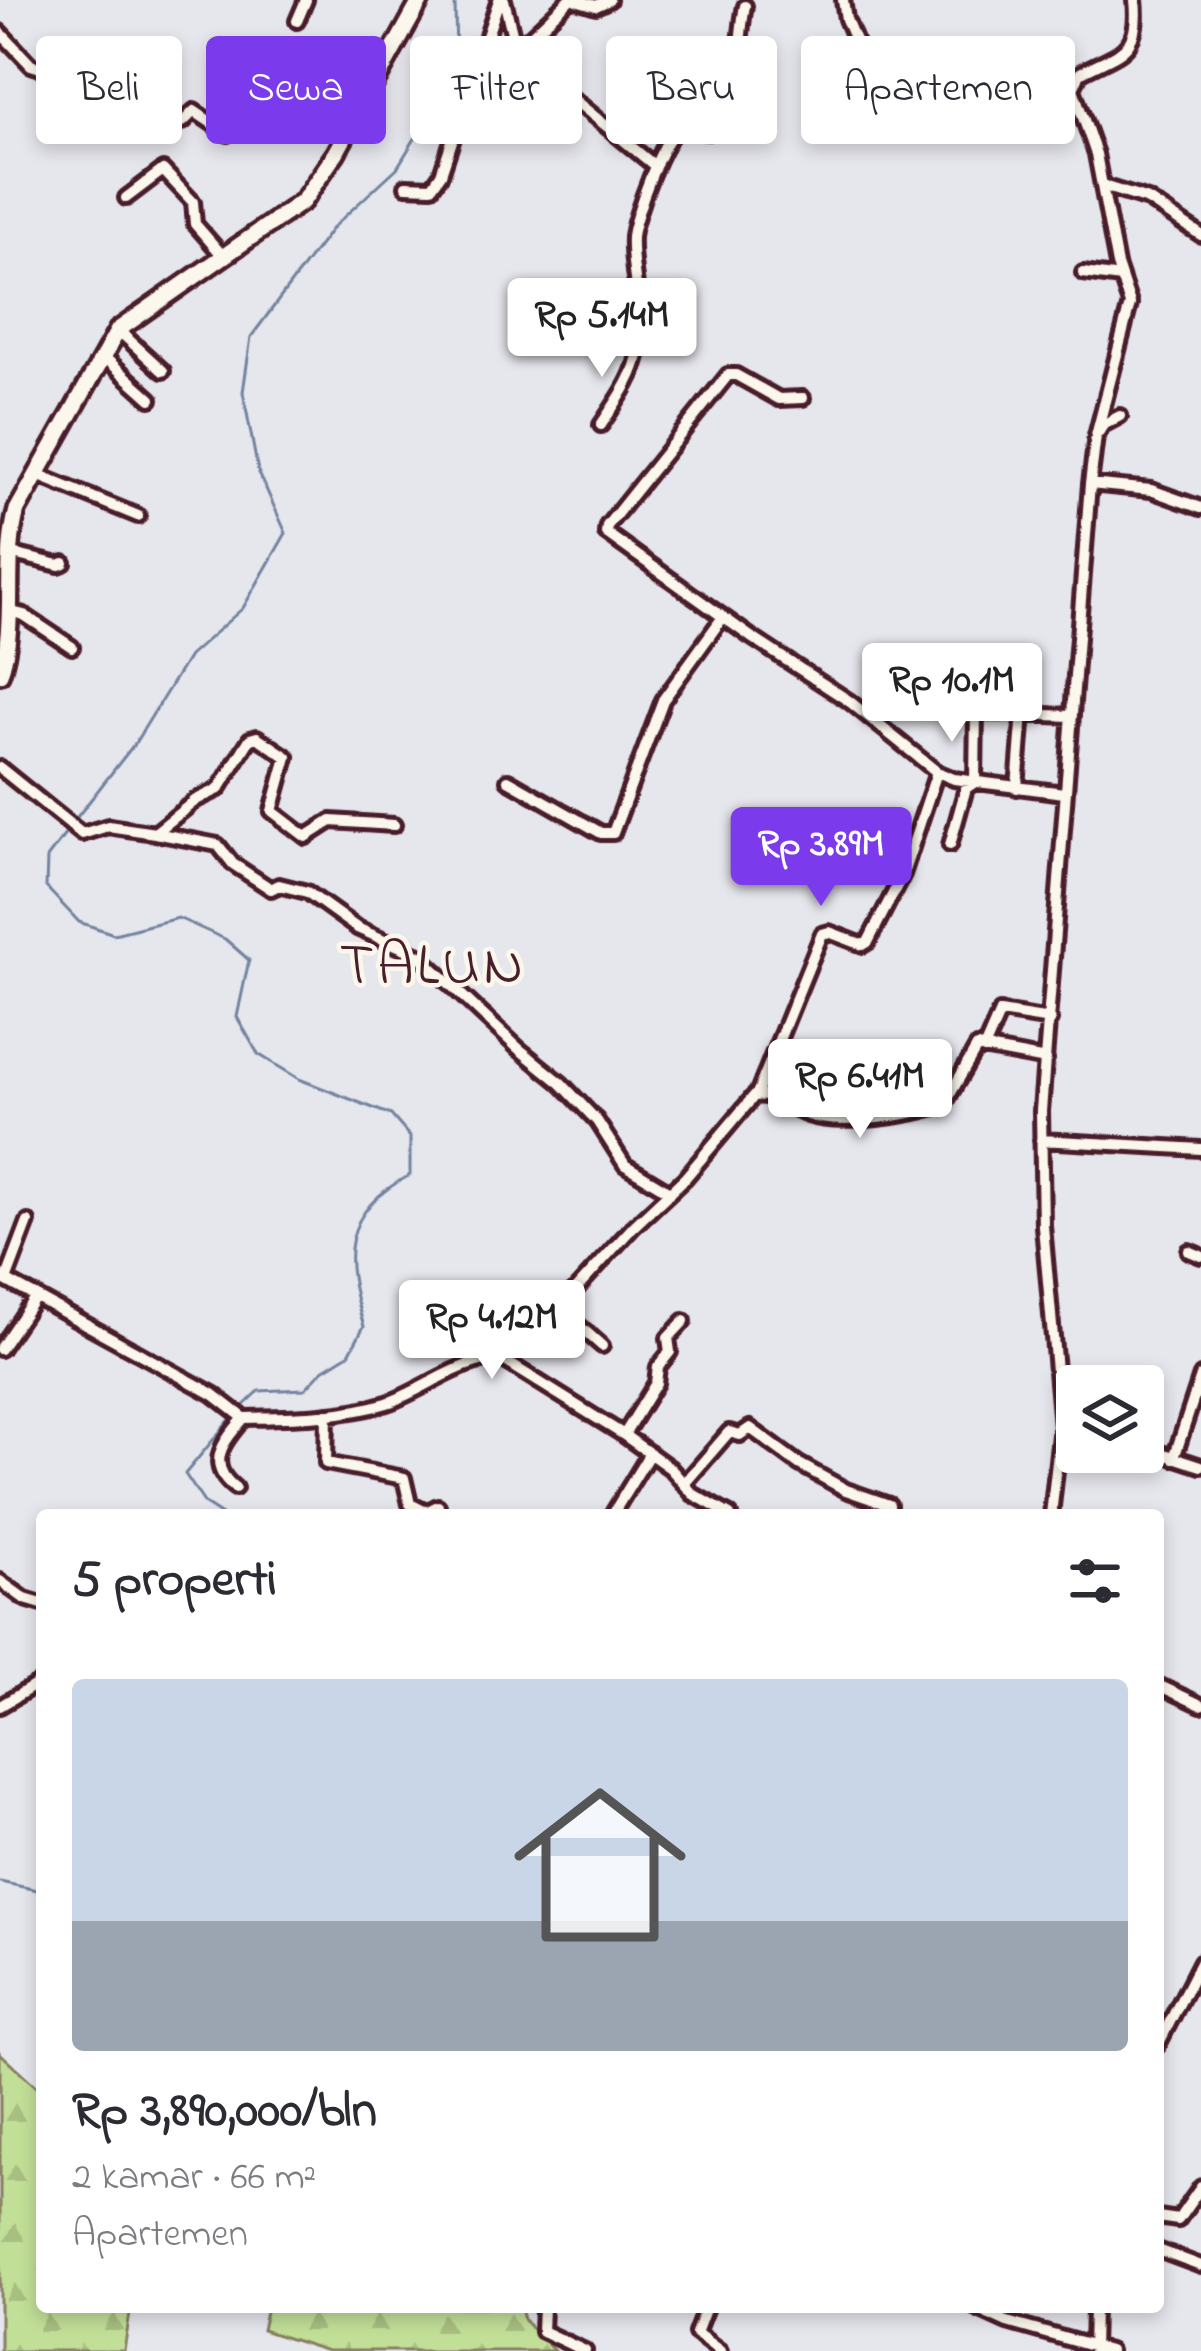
<!DOCTYPE html>
<html lang="id">
<meta charset="utf-8">
<style>
:root{--surface:#fff;--page:#f7f7f7;--text:#2b2b33;--muted:#7c7c81;--accent:#7c3aed}
body{margin:0;font-family:"Indie Flower",sans-serif;background:var(--page);color:var(--text);height:100vh;display:flex;flex-direction:column;font-size:45px;white-space:nowrap}
*{box-sizing:border-box;margin:0}
p{font-size:39px;color:var(--muted)}
.icon{flex:none;width:66px;height:66px;fill:none;stroke:currentColor;stroke-width:2;stroke-linecap:round;stroke-linejoin:round}
.map{position:relative;flex:1;overflow:hidden}
.drawer{position:absolute;left:36px;top:1509px;width:1128px;height:804px;display:flex;flex-direction:column;background:var(--surface);border-radius:12px;box-shadow:0 6px 18px #0003}
.drawer>*{flex:none}
.guide{position:absolute;left:36px;top:36px;width:1131px;height:108px;display:flex;gap:24px}
.buttons{position:absolute;left:1056px;top:1365px;display:grid;gap:24px}
.buttons a{display:grid;place-items:center;width:108px;height:108px;border-radius:12px;background:var(--surface);box-shadow:0 6px 18px #0003;font-size:60px}
.price{position:absolute;translate:-50% -102px;padding:0 27px;border-radius:12px;background:#fff;color:#222;font-size:39px;line-height:78px;filter:drop-shadow(0 3px 6px #0008)}
.price::after{content:'';position:absolute;left:50%;top:72px;width:36px;height:27px;margin-left:-18px;background:inherit;clip-path:polygon(0 0,100% 0,50% 100%)}
.price.active{background:var(--accent);color:#fff}
ul{padding:0;list-style:none}
li{display:grid;align-content:center;gap:24px;height:636px;padding:0 36px}
li span{display:grid;place-items:center;height:372px;border-radius:12px;color:#555}
li>.icon{margin-inline-start:auto}
span .icon{width:216px;height:216px;fill:#fffc;stroke-width:1}
li b{font-size:51px}
h2{display:flex;justify-content:space-between;align-items:center;height:144px;padding:0 36px;font-size:51px}
.chip{padding:0 42px;border-radius:12px;background:var(--surface);box-shadow:0 6px 18px #0003;font-size:42px;line-height:108px}
.chip.active{background:var(--accent);color:#fff}
.map>svg:first-child{display:block}
.forest{fill:url(#forest-firs);stroke:#867f61;stroke-width:3}
.lines{fill:none;stroke-linecap:round;stroke-linejoin:round}
.stream{stroke:#73849f;stroke-width:3}
.minor-casing{stroke:#4a1f2b;stroke-width:20}
.secondary-casing{stroke:#4a1f2b;stroke-width:24}
.minor{stroke:#fbf7ec;stroke-width:10}
.secondary{stroke:#fbf7ec;stroke-width:15}
.labels{text-anchor:middle;stroke-width:9;stroke-linejoin:round;paint-order:stroke}
.quarter-label{font-size:60px;letter-spacing:3px;fill:#4a1f2b;stroke:#fbf7ec}
</style>
<div class="map">
<svg width="1201" height="2351" viewBox="0 0 1201 2351">
<defs>
<pattern id="forest-firs" width="22" height="20" patternUnits="userSpaceOnUse" patternTransform="scale(3)"><rect width="22" height="20" fill="#c2df97"/><path d="M5 1l3.5 6h-7zM16 11l3.5 6h-7z" fill="#a8bf82"/></pattern>
</defs>
<rect width="100%" height="100%" fill="#e6e6ed"/>
<filter id="ink" filterUnits="userSpaceOnUse"><feTurbulence type="fractalNoise" baseFrequency=".00833" numOctaves="2"/><feDisplacementMap in="SourceGraphic" scale="24" xChannelSelector="R" yChannelSelector="G"/><feConvolveMatrix kernelMatrix="1 2 1 2 8 2 1 2 1" color-interpolation-filters="sRGB"/></filter>
<g filter="url(#ink)">
<path class="forest" d="M 0,2053 L 42,2092 L 42,2307 L 131,2307 L 124,2351 L 0,2351 Z
M 267,2307 L 521,2307 L 524,2320 L 554,2351 L 327,2351 L 262,2330 Z"/>
<g class="lines">
<path class="stream" d="M 74,821 L 135,743 L 189,656 L 243,608 L 286,533 L 258,471 L 243,392 L 251,337 L 333,227 L 397,168 L 419,132 L 456,71 L 455,0
M 69,829 L 47,858 L 46,887 L 79,922 L 114,934 L 178,918 L 225,939 L 249,960 L 237,1017 L 258,1054 L 299,1079 L 391,1115 L 410,1137 L 410,1175 C 339,1212 343,1258 364,1326 L 349,1354 L 323,1370 L 305,1389 L 259,1391 L 239,1410
M 222,1515 L 205,1504 L 185,1474 L 232,1417
M 0,1882 L 42,1891"/>
<defs>
<path id="minor" d="M 504,0 L 517,53 L 655,166
M 576,0 L 596,6 L 609,0
M 843,0 L 846,19 L 875,88
M 297,21 L 306,0
M 0,32 L 31,65 L 95,85 L 162,121 L 183,122 L 194,111 L 228,134 L 246,107 L 274,114 L 296,78 L 313,95 L 354,121
M 516,50 L 569,0
M 406,186 L 432,187 L 441,174 L 499,0
M 1103,186 L 1148,200 L 1201,235
M 126,198 L 163,170 L 193,202 L 195,224 L 223,256
M 1083,273 L 1121,278
M 118,330 L 163,371
M 103,356 L 151,399
M 803,398 L 779,399 L 736,375 L 728,375 L 607,526 L 606,533 L 751,637 L 849,701 L 937,772 L 954,779 L 1064,793
M 601,425 C 616,402 635,378 639,350 C 645,312 630,274 632,237 C 633,220 665,130 680,128 C 688,126 701,131 708,132 C 742,114 737,41 745,6
M 1098,433 L 1103,425 L 1120,416
M 35,474 L 138,516
M 1090,484 L 1151,490 L 1201,508
M 9,553 L 59,565 L 64,563
M 8,611 L 24,615 L 72,647
M 928,710 L 1070,716
M 0,768 L 82,834 L 108,826 L 155,833 L 196,800 L 219,789 L 250,739 L 257,737 L 287,757 L 272,811 L 306,837 L 331,821 L 394,825
M 508,780 L 601,833 L 613,833 L 663,700 L 723,617
M 1017,788 L 1023,712
M 155,833 L 218,845 L 233,864 L 271,889 L 279,885 L 307,892 L 357,928 L 419,955 L 519,1049 L 561,1083 L 597,1121 L 625,1165 L 670,1192
M 950,845 L 966,788 L 975,782 L 976,710
M 984,1049 L 1000,1012 L 1050,1020
M 757,1094 L 822,934 L 829,932 L 863,945 L 868,942 L 903,874 L 937,772
M 1041,1140 L 1201,1149
M 1189,1251 L 1201,1256
M 0,1277 L 213,1394 L 244,1418 C 290,1417 342,1417 387,1403 C 421,1392 467,1355 502,1359 L 624,1435 L 670,1468 L 693,1494 L 730,1515
M 6,1280 L 28,1222
M 559,1308 L 602,1346
M 0,1349 L 36,1296
M 502,1359 L 559,1308 L 633,1227 L 685,1178 L 754,1096 C 774,1092 790,1109 808,1115 C 840,1126 914,1116 945,1103 L 977,1047 L 1046,1060
M 327,1414 L 326,1463 L 404,1478 L 410,1504 L 426,1512 L 438,1506
M 624,1435 L 656,1383 L 658,1367 L 670,1352 L 668,1338 L 684,1321
M 1143,1447 L 1201,1466
M 1174,1458 L 1201,1376
M 684,1484 L 729,1432 L 740,1435 L 750,1428 L 799,1464 L 846,1490 L 889,1505 L 889,1515
M 235,1488 C 205,1464 223,1442 244,1418
M 612,1515 L 650,1453
M 1051,1515 L 1061,1426 L 1043,1226 L 1041,1111 L 1090,484 L 1096,436 L 1130,304 L 1117,265 L 1096,154 L 1073,89 L 1080,73 C 1117,52 1141,55 1135,0
M 0,1581 L 25,1599 L 42,1604
M 1158,1685 L 1201,1705
M 0,1706 L 42,1681
M 1158,2045 L 1201,1961
M 1158,2217 L 1178,2220 L 1201,2187
M 1158,2250 L 1201,2266
M 543,2307 L 542,2331 L 585,2351
M 706,2307 L 696,2333 L 720,2351
M 974,2307 L 1007,2322 L 1109,2351
M 1093,2351 L 1094,2307"/>
<path id="secondary" d="M 0,674 C 18,622 2,564 17,510 L 118,330 L 303,201 L 336,153 L 421,0"/>
</defs>
<use href="#minor" class="minor-casing"/>
<use href="#secondary" class="secondary-casing"/>
<use href="#minor" class="minor"/>
<use href="#secondary" class="secondary"/>
</g>
</g>
<g class="labels">
<g class="quarter-label">
<text x="433" y="983">TALUN</text>
</g>
</g>
</svg>
<div class="buttons">
<a><svg class="icon" aria-label="layers" viewBox="0 0 24 24"><path d="M12 4l9 5-9 5-9-5zM3 14l9 5 9-5"/></svg></a>
</div>
<b class="price" style="left:602px;top:380px">Rp 5.14M</b>
<b class="price" style="left:952px;top:745px">Rp 10.1M</b>
<b class="price active" style="left:821px;top:909px">Rp 3.89M</b>
<b class="price" style="left:860px;top:1141px">Rp 6.41M</b>
<b class="price" style="left:492px;top:1382px">Rp 4.12M</b>
<div class="guide">
<a class="chip">Beli</a>
<a class="chip active">Sewa</a>
<a class="chip">Filter</a>
<a class="chip">Baru</a>
<a class="chip">Apartemen</a>
</div>
<section class="drawer">
<h2>5 properti<svg class="icon" aria-label="filters" viewBox="0 0 24 24"><path d="M4 7h16M4 17h16"/><circle cx="9" cy="7" r="2"/><circle cx="15" cy="17" r="2"/></svg></h2>
<ul>
<li><span style="background:linear-gradient(#c9d6e8 65%,#9aa5b1 0)"><svg class="icon" aria-label="home" viewBox="0 0 24 24"><path d="M3 11l9-7 9 7M6 9v11h12V9"/></svg></span><div><b>Rp 3,890,000/bln</b><p>2 kamar · 66 m²</p><p>Apartemen</p></div></li>
</ul>
</section>
</div>
